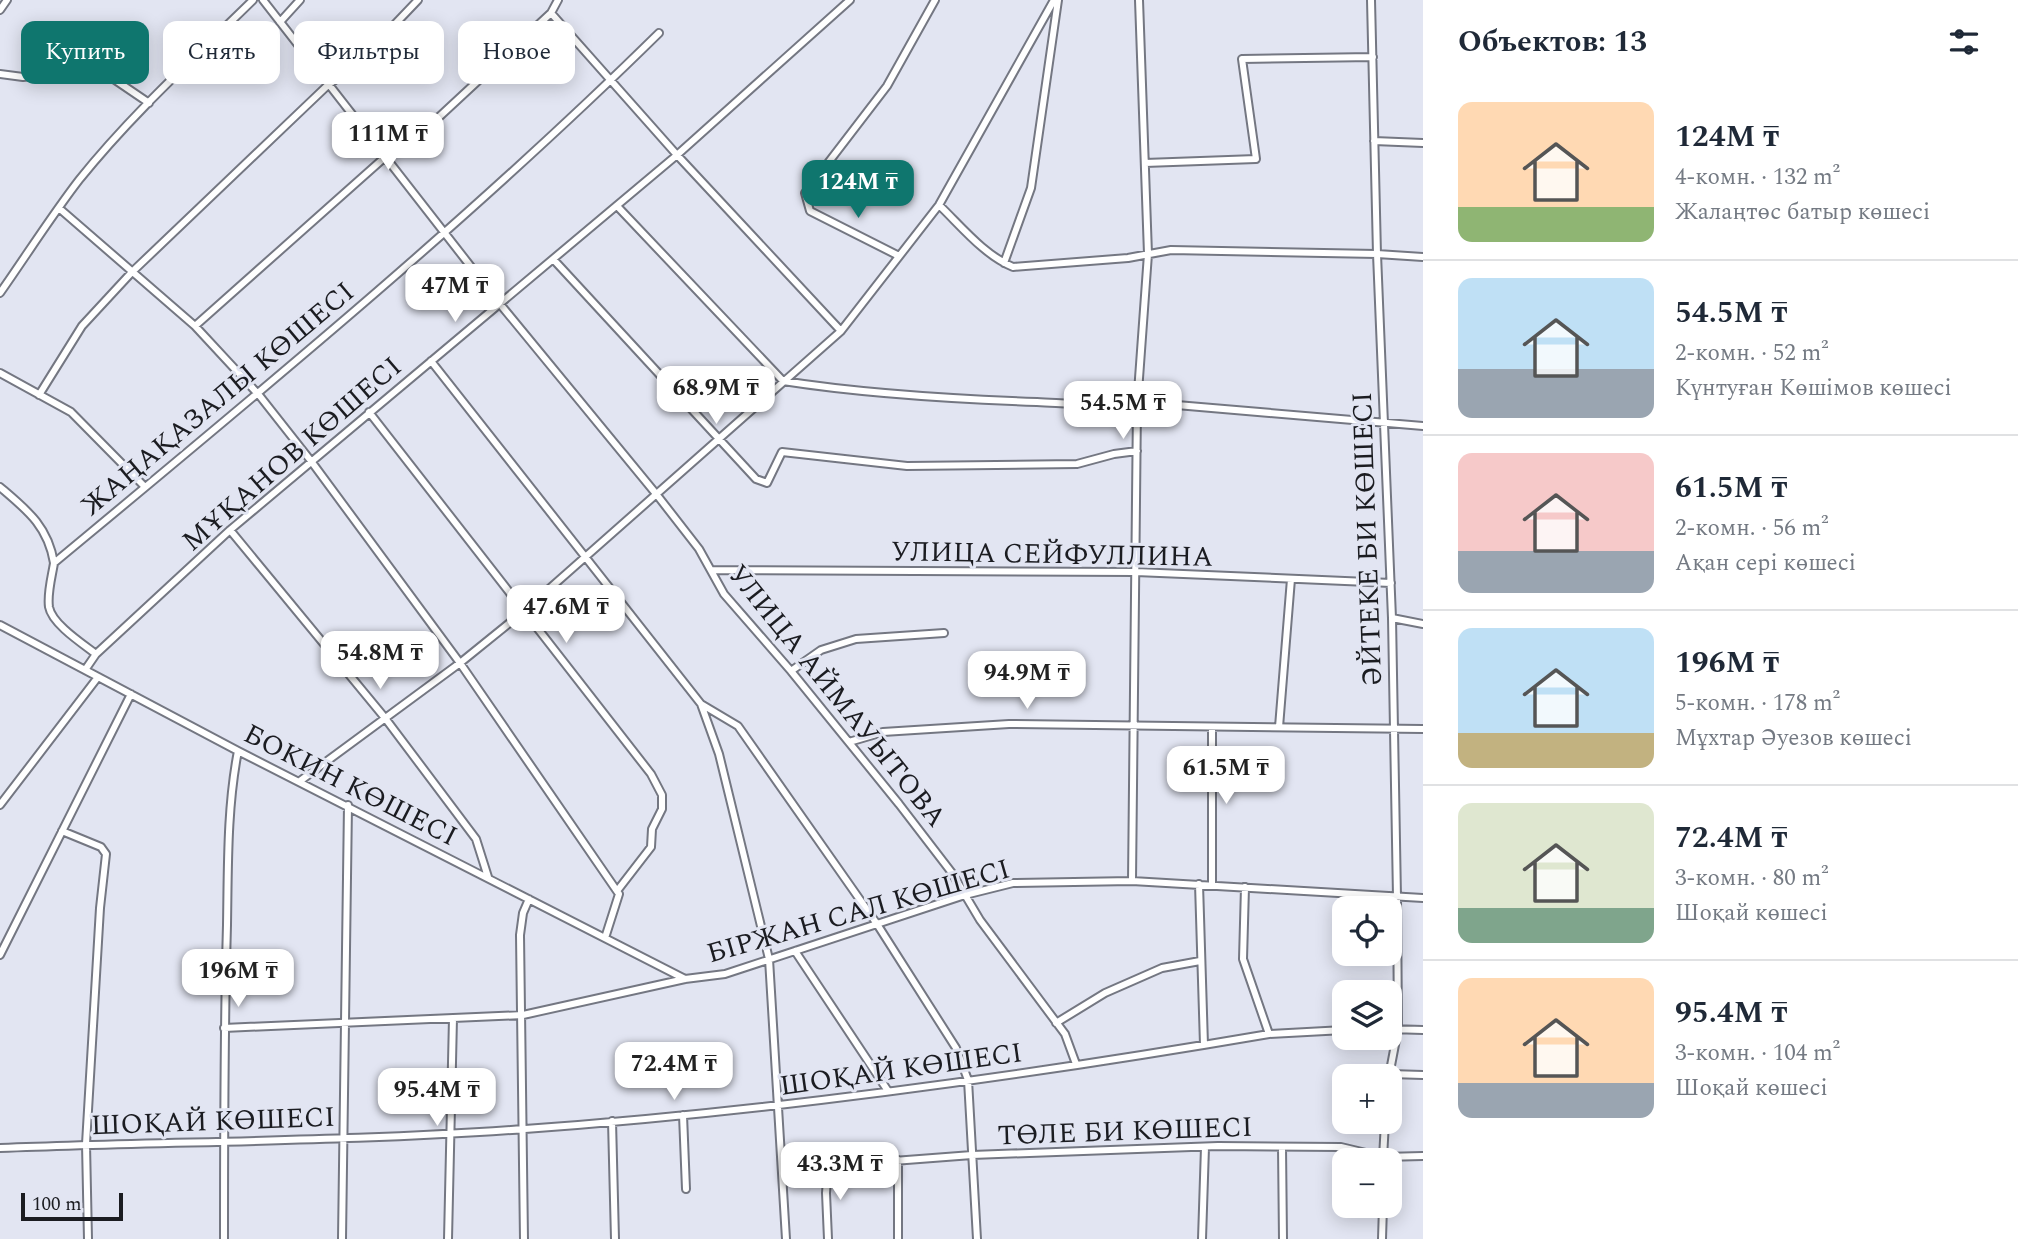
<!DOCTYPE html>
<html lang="ru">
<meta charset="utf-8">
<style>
:root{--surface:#fff;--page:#f6f6f7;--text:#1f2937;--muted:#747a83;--line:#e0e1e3;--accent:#0f766e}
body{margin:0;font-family:Spectral,serif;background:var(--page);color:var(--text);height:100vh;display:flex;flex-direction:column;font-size:26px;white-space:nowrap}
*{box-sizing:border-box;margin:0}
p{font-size:23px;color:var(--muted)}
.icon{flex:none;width:38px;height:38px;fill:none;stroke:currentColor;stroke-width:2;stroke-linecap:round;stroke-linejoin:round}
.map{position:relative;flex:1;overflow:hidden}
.sheet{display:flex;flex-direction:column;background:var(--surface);width:595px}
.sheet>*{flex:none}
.guide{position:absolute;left:21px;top:21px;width:665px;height:63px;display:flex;gap:14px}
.controls{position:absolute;left:1332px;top:896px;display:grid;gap:14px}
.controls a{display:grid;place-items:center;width:70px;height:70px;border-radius:14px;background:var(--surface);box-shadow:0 4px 18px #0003;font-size:35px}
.scale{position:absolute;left:21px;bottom:18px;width:102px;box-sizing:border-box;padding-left:7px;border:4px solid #1b1c21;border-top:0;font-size:19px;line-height:24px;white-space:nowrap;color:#1b1c21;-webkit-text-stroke:5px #e2e5f2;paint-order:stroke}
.price{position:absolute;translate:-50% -60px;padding:0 16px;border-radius:14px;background:#fff;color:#222;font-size:23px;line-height:46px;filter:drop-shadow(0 2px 4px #0008)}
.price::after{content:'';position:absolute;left:50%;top:42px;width:21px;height:16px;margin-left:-10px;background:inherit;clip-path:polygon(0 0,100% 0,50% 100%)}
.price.on{background:var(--accent);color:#fff}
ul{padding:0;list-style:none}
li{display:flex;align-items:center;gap:21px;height:175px;padding:0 35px}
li+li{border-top:2px solid var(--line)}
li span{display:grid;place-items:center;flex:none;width:196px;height:140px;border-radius:14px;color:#555}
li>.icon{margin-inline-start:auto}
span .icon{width:84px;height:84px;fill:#fffc;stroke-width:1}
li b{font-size:30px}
h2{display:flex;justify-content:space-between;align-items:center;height:84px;padding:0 35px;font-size:30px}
.chip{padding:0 24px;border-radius:14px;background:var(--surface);box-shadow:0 4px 18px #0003;font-size:24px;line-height:63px}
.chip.on{background:var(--accent);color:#fff}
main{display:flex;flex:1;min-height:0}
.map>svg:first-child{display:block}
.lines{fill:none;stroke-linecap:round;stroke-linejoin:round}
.street-casing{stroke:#747782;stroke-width:10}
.street{stroke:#fff;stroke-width:6}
.labels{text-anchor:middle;stroke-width:6;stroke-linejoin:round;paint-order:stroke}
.street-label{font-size:28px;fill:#1b1c21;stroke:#e2e5f2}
</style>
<main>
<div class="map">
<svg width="1423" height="1239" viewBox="0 0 1423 1239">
<rect width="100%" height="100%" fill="#e2e5f2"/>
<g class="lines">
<defs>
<path id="street" d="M 263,0 L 500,304 L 657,495 L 699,549 L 724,594 L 791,671 L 899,804 L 952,873 L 980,920 L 1065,1034 L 1076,1064
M 1371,0 L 1377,254 L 1392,618 L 1397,897 L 1398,1029 L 1389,1076
M 0,10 L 7,0
M 551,13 L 677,155 L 841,331
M 280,22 L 300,0
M 0,74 L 23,77 L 99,69 L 149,103
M 1374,141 L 1423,143
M 1145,163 L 1256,159 L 1242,59 L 1373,57
M 939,205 C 961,226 984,255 1013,267 L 1128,258 L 1171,250 L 1377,254 L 1423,257
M 617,206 L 783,381 C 866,394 953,399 1037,402 C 1080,404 1122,407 1165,404 L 1423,426
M 60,209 L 195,326 L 259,395 L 311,461 L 460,663 L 619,894 L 605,938
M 899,256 L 810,211 L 805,193 L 887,86 L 935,0
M 553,259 L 756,479 L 767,483 L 782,452 L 907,466 L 1077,464 L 1114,454 L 1137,451
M 1004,263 L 1031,188 L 1058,0
M 0,293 C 26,256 52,215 79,180 C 131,115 194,58 253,0
M 195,326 L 384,158 L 425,130 L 551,13 L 558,0
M 431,361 L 701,704 L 738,726 L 877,924 L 956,1048 L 968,1080 L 977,1239
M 0,373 L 71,412 L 145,487
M 39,395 L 82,326 L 132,272 L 328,85 L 356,65 L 418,0
M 369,412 L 651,774 L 662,795 L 662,809 L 652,829 L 651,847 L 617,891
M 0,487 C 27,510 48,526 54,563
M 230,530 L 385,718 L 476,839 L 488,877
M 711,570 L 1136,572 L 1391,583
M 1392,618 L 1423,624
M 0,625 L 238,751 L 685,979
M 96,654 C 83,644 52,624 49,607 C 47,593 52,576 54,563 C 260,392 468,221 659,33
M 85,670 L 96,654 L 230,530 L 677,155 L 850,0
M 791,671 L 821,650 L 856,639 L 944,633
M 701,704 L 719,754 L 769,959 L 786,1239
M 1279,727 L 1291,579
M 849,742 L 883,732 L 1009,724 L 1423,729
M 300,781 L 460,663 L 523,612 L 841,331 L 939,205 L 1054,0
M 0,805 L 98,677
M 62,831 L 101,847 L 106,854 L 100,908 L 86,1144 L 88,1239
M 1132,881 L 1137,406 L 1148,254 L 1139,0
M 1199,884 L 1204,1045
M 1212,885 L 1212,727
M 1245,887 L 1243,959 L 1269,1034
M 795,951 L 888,1091
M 0,955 L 131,694
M 1056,1023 L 1105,993 L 1162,968 L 1200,961
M 224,1028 L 523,1015 L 685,979 L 725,974 L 965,895 L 1013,883 L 1132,881 L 1423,898
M 1390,1029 L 1423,1030
M 1390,1074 L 1423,1075
M 683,1115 L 686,1189
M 612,1121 L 615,1239
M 1282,1147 L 1283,1239
M 0,1148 C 175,1141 351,1142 525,1129 C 775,1111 1023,1076 1269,1034 L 1344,1030
M 1383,1158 L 1385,1122
M 898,1160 L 898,1239
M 224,1239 C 224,1134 224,1030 227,925 C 228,867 227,807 238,751
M 342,1239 L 348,805
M 448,1239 L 453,1018
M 524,1239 L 520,935 L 523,913 L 529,899
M 828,1239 L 826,1193 L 828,1166 L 972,1155 L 1218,1146 L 1341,1147 L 1383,1157 L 1423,1156
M 1202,1239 L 1205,1147
M 1382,1239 L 1383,1206"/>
</defs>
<use href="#street" class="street-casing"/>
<use href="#street" class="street"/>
</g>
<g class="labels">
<g class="street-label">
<text transform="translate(217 398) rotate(-40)" y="10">ЖАҢАҚАЗАЛЫ КӨШЕСІ</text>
<text transform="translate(291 453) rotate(-41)" y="10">МҰҚАНОВ КӨШЕСІ</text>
<text transform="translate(1366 539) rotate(-92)" y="10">ӘЙТЕКЕ БИ КӨШЕСІ</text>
<text transform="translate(1052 553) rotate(1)" y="10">УЛИЦА СЕЙФУЛЛИНА</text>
<text transform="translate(838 695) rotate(51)" y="10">УЛИЦА АЙМАУЫТОВА</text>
<text transform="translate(351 784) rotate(27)" y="10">БОКИН КӨШЕСІ</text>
<text transform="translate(858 910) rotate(-16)" y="10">БІРЖАН САЛ КӨШЕСІ</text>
<text transform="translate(901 1068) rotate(-8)" y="10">ШОҚАЙ КӨШЕСІ</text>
<text transform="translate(213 1120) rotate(-2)" y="10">ШОҚАЙ КӨШЕСІ</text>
<text transform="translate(1125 1130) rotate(-2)" y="10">ТӨЛЕ БИ КӨШЕСІ</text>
</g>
</g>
</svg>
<div class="controls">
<a><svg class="icon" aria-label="locate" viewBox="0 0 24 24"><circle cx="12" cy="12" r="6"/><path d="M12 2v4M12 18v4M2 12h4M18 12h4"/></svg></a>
<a><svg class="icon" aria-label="layers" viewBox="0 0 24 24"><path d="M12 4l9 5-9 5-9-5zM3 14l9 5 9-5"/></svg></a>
<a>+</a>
<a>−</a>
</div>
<div class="scale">100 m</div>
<b class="price" style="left:388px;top:172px">111M ₸</b>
<b class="price on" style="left:858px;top:220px">124M ₸</b>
<b class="price" style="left:455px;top:324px">47M ₸</b>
<b class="price" style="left:716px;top:426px">68.9M ₸</b>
<b class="price" style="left:1123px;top:441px">54.5M ₸</b>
<b class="price" style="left:566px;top:645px">47.6M ₸</b>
<b class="price" style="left:380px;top:691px">54.8M ₸</b>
<b class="price" style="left:1027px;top:711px">94.9M ₸</b>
<b class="price" style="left:1226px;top:806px">61.5M ₸</b>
<b class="price" style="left:238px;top:1009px">196M ₸</b>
<b class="price" style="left:674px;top:1102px">72.4M ₸</b>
<b class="price" style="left:437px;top:1128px">95.4M ₸</b>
<b class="price" style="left:840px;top:1202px">43.3M ₸</b>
<div class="guide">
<a class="chip on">Купить</a>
<a class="chip">Снять</a>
<a class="chip">Фильтры</a>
<a class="chip">Новое</a>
</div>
</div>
<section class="sheet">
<h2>Объектов: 13<svg class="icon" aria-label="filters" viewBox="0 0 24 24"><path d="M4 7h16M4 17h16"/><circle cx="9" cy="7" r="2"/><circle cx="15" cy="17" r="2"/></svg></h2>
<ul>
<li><span style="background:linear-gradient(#ffd9b3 75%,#8fb573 0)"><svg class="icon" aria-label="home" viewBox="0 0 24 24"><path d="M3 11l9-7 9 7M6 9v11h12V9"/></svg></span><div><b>124M ₸</b><p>4-комн. · 132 m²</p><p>Жалаңтөс батыр көшесі</p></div></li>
<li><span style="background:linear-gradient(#bfe0f5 65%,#9aa5b1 0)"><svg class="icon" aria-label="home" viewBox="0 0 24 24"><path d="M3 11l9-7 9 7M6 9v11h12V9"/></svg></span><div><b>54.5M ₸</b><p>2-комн. · 52 m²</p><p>Күнтуған Көшімов көшесі</p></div></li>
<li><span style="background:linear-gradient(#f6c9c9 70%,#9aa5b1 0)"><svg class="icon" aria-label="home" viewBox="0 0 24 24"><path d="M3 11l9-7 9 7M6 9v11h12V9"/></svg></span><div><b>61.5M ₸</b><p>2-комн. · 56 m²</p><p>Ақан сері көшесі</p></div></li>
<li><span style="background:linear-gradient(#bfe0f5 75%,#c2b280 0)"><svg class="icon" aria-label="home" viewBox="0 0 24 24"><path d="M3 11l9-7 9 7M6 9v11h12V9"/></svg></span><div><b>196M ₸</b><p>5-комн. · 178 m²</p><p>Мұхтар Әуезов көшесі</p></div></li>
<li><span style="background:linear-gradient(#dfe7d0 75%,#7fa58c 0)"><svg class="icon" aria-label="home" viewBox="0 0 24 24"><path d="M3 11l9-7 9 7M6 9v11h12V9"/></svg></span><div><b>72.4M ₸</b><p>3-комн. · 80 m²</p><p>Шоқай көшесі</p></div></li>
<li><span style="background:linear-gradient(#ffd9b3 75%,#9aa5b1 0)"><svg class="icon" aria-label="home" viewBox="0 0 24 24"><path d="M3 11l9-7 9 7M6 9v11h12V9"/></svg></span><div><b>95.4M ₸</b><p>3-комн. · 104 m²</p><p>Шоқай көшесі</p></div></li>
</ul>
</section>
</main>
